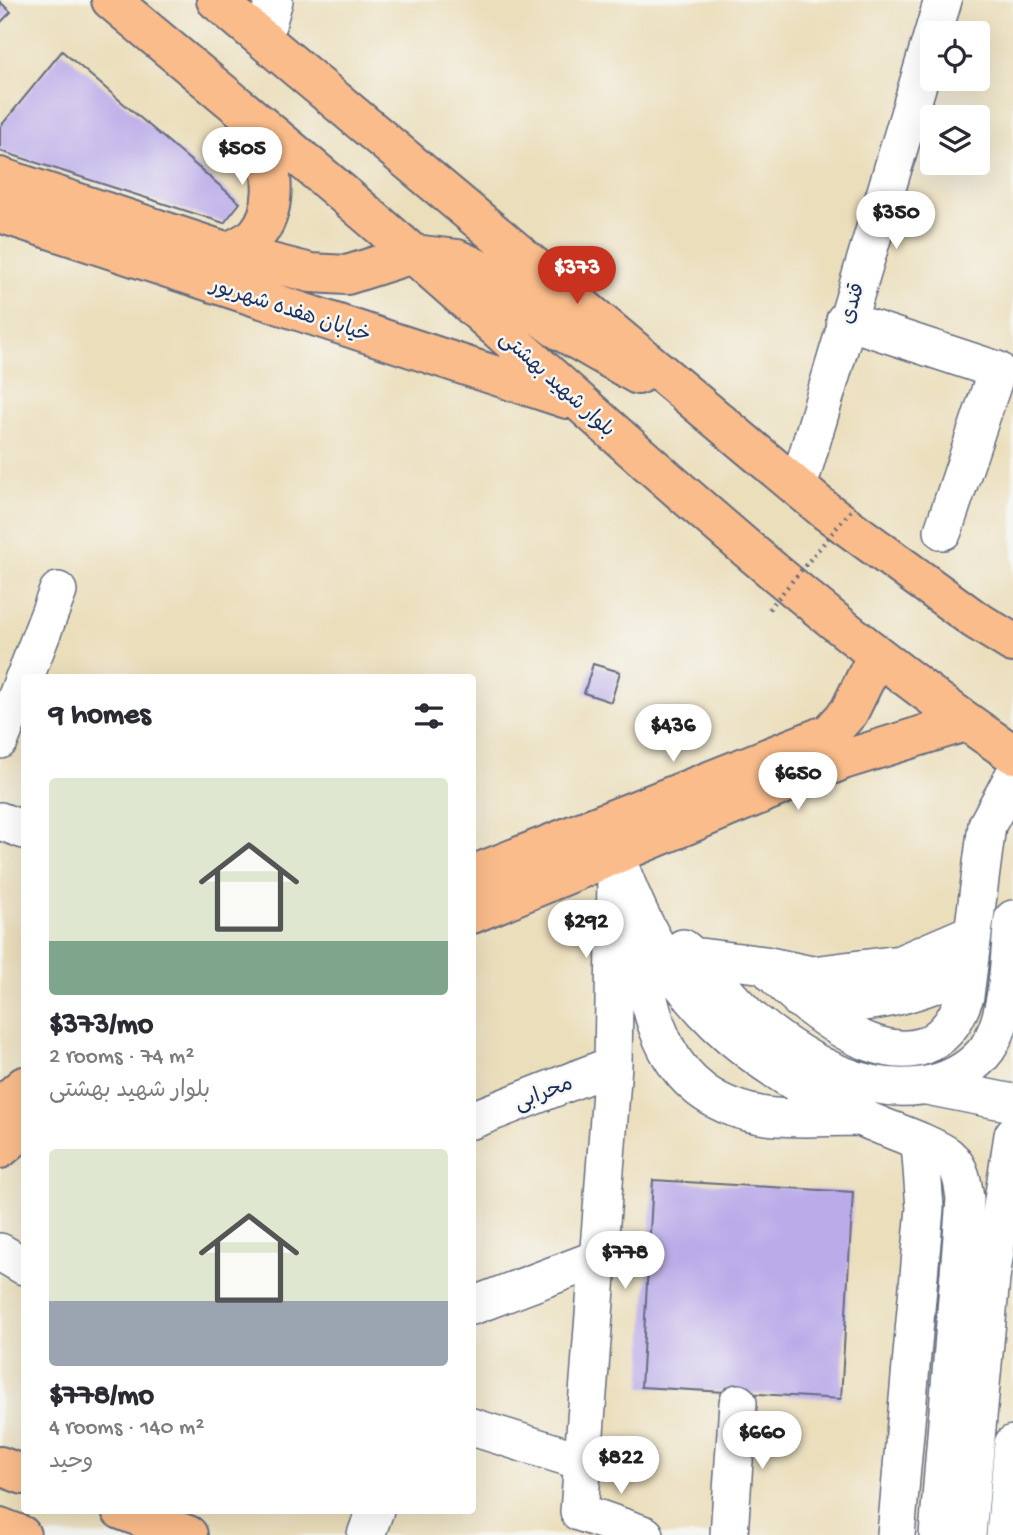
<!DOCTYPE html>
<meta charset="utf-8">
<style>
:root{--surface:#fff;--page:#f7f7f7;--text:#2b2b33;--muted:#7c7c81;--accent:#c8321e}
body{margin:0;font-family:"Gochi Hand","Playpen Sans Arabic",sans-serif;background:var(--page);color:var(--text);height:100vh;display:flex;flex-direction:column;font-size:26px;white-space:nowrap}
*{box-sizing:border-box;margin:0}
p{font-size:23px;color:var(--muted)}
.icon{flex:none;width:38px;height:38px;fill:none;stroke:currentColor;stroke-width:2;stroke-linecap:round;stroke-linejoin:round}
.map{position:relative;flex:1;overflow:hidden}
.details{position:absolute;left:21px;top:674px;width:455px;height:840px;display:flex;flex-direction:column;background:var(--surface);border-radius:7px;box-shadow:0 7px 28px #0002}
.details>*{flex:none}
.buttons{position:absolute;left:920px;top:21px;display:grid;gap:14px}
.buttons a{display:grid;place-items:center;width:70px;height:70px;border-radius:7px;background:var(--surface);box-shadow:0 7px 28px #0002;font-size:35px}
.price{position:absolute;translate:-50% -60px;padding:0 16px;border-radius:24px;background:#fff;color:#222;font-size:23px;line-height:46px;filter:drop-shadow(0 2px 4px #0008)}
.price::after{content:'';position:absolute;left:50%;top:42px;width:21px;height:16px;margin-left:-10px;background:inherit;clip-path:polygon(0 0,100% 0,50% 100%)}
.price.current{background:var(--accent);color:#fff}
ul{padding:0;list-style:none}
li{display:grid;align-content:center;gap:14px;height:371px;padding:0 28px}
li span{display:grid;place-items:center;height:217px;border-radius:7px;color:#555}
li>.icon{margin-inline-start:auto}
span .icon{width:126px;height:126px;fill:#fffc;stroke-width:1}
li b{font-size:30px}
h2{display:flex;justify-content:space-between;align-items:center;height:84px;padding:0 28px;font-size:30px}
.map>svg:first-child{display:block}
.building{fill:#bbace9}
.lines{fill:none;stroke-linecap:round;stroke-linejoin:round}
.minor-casing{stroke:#646c7f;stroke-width:40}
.major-casing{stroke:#646c7f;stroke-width:42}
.minor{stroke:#fff;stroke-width:37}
.major{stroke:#fabc8b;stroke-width:38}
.path-bridge{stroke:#646c7f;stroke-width:4.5;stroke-dasharray:2 5;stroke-linecap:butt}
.labels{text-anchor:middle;stroke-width:5;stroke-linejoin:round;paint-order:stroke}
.street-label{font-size:21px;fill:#1b2f5e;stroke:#f6f6f2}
</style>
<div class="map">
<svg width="1013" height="1535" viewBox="0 0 1013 1535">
<rect width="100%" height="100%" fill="#f6f6f2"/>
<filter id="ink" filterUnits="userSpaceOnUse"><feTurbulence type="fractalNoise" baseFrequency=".0143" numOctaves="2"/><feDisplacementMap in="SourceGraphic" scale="14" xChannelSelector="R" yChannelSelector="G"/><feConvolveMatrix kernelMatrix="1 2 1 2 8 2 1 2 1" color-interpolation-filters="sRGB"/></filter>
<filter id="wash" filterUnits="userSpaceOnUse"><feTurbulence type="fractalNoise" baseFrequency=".00686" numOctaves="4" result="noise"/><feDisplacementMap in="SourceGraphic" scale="28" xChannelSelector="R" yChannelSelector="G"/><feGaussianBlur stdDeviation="1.57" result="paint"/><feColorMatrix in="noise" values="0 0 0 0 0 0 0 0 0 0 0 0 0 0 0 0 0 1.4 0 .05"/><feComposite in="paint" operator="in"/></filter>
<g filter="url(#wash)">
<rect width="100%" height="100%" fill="#ebdebb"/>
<g id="blocks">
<path class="building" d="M 0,2 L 11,12 L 0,23 Z
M 62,51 L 240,203 L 224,223 L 0,151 L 0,127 Z
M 593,664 L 620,672 L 611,702 L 584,693 Z
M 653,1180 L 853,1192 L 841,1399 L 641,1387 Z"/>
</g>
</g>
<g filter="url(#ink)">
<use href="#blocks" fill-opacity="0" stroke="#646c7f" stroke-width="2"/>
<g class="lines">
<defs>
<path id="minor" d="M 263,39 L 274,0
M 845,320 L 997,370 L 943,531
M 798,487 L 943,0
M 25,677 L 58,591
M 0,740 L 24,678
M 0,821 L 24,830
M 616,856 C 639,919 668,977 717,1024 C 758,1063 814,1096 865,1119 C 886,1129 931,1143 948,1156 C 961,1167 963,1183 965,1199 L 938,1535
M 616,877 L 613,1065 L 579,1512 L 645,1535
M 638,926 C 647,1014 662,1100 766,1116 C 795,1120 827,1117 857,1117
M 683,948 C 710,969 728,999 754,1021 C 805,1062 872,1102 939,1082 C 957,1076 975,1065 987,1049 C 1010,1015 1008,960 1013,919
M 692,956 L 765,965 C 813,1018 927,1107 965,996 L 987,825 L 1013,777
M 765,965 L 812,975 L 900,964 L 972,933
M 800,1000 C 870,1009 904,997 968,971
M 927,1086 L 1013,1103
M 472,1120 L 613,1065
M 0,1252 L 24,1266
M 472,1306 L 599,1258
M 472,1427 L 584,1462
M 366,1535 L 375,1510
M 729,1535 L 738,1403
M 896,1535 L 925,1208 L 920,1143
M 967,1535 L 991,1278 L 1013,1135
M 1005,1535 L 1013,1444"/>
<path id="major" d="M 111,0 C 212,85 315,168 414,255 C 610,426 798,608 1013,754
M 216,0 L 826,511 L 974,619 L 1013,643
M 0,177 L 228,252 L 311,273 L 347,275 L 413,254 L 457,259 L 477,268 L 556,328 L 638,375
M 0,213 L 567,399
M 228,252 C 237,247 249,242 256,235 C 282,206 269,162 264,129
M 472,875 L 830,733 L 849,712 L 877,655
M 472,914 L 843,760 L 965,722
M 0,1107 L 24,1086
M 0,1149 L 24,1128
M 0,1466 L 24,1475
M 121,1510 L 188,1535
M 0,1527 L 21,1535"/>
</defs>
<use href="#minor" class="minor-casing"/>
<use href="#major" class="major-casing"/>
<use href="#minor" class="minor"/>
<use href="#major" class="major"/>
<path class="path-bridge" d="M 769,609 L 853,508"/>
</g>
</g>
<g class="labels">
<g class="street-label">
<text transform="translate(851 303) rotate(-73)" y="7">قندی</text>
<text transform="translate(291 309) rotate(18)" y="7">خیابان هفده شهریور</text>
<text transform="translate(558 383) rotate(42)" y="7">بلوار شهید بهشتی</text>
<text transform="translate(543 1092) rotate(-21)" y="7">محرابی</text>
</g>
</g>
</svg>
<div class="buttons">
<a><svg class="icon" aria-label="locate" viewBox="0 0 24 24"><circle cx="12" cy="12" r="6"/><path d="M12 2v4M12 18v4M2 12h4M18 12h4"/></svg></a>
<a><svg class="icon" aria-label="layers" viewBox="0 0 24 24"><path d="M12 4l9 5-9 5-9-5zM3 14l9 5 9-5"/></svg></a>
</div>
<b class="price" style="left:242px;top:187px">$505</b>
<b class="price" style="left:896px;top:251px">$350</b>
<b class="price current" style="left:577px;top:306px">$373</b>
<b class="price" style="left:673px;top:764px">$436</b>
<b class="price" style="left:798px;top:812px">$650</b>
<b class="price" style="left:586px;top:960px">$292</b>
<b class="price" style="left:625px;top:1291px">$778</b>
<b class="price" style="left:762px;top:1471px">$660</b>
<b class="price" style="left:621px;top:1496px">$822</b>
<section class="details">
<h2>9 homes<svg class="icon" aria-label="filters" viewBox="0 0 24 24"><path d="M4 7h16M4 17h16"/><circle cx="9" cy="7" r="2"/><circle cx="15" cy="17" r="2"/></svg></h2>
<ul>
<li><span style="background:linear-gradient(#dfe7d0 75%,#7fa58c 0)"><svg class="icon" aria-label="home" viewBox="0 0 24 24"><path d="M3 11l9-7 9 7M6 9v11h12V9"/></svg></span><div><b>$373/mo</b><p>2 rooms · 74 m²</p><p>بلوار شهید بهشتی</p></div></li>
<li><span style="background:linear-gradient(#dfe7d0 70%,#9aa5b1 0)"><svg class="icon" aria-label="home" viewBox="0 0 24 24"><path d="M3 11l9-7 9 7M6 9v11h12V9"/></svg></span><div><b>$778/mo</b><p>4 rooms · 140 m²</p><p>وحید</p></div></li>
</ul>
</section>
</div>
